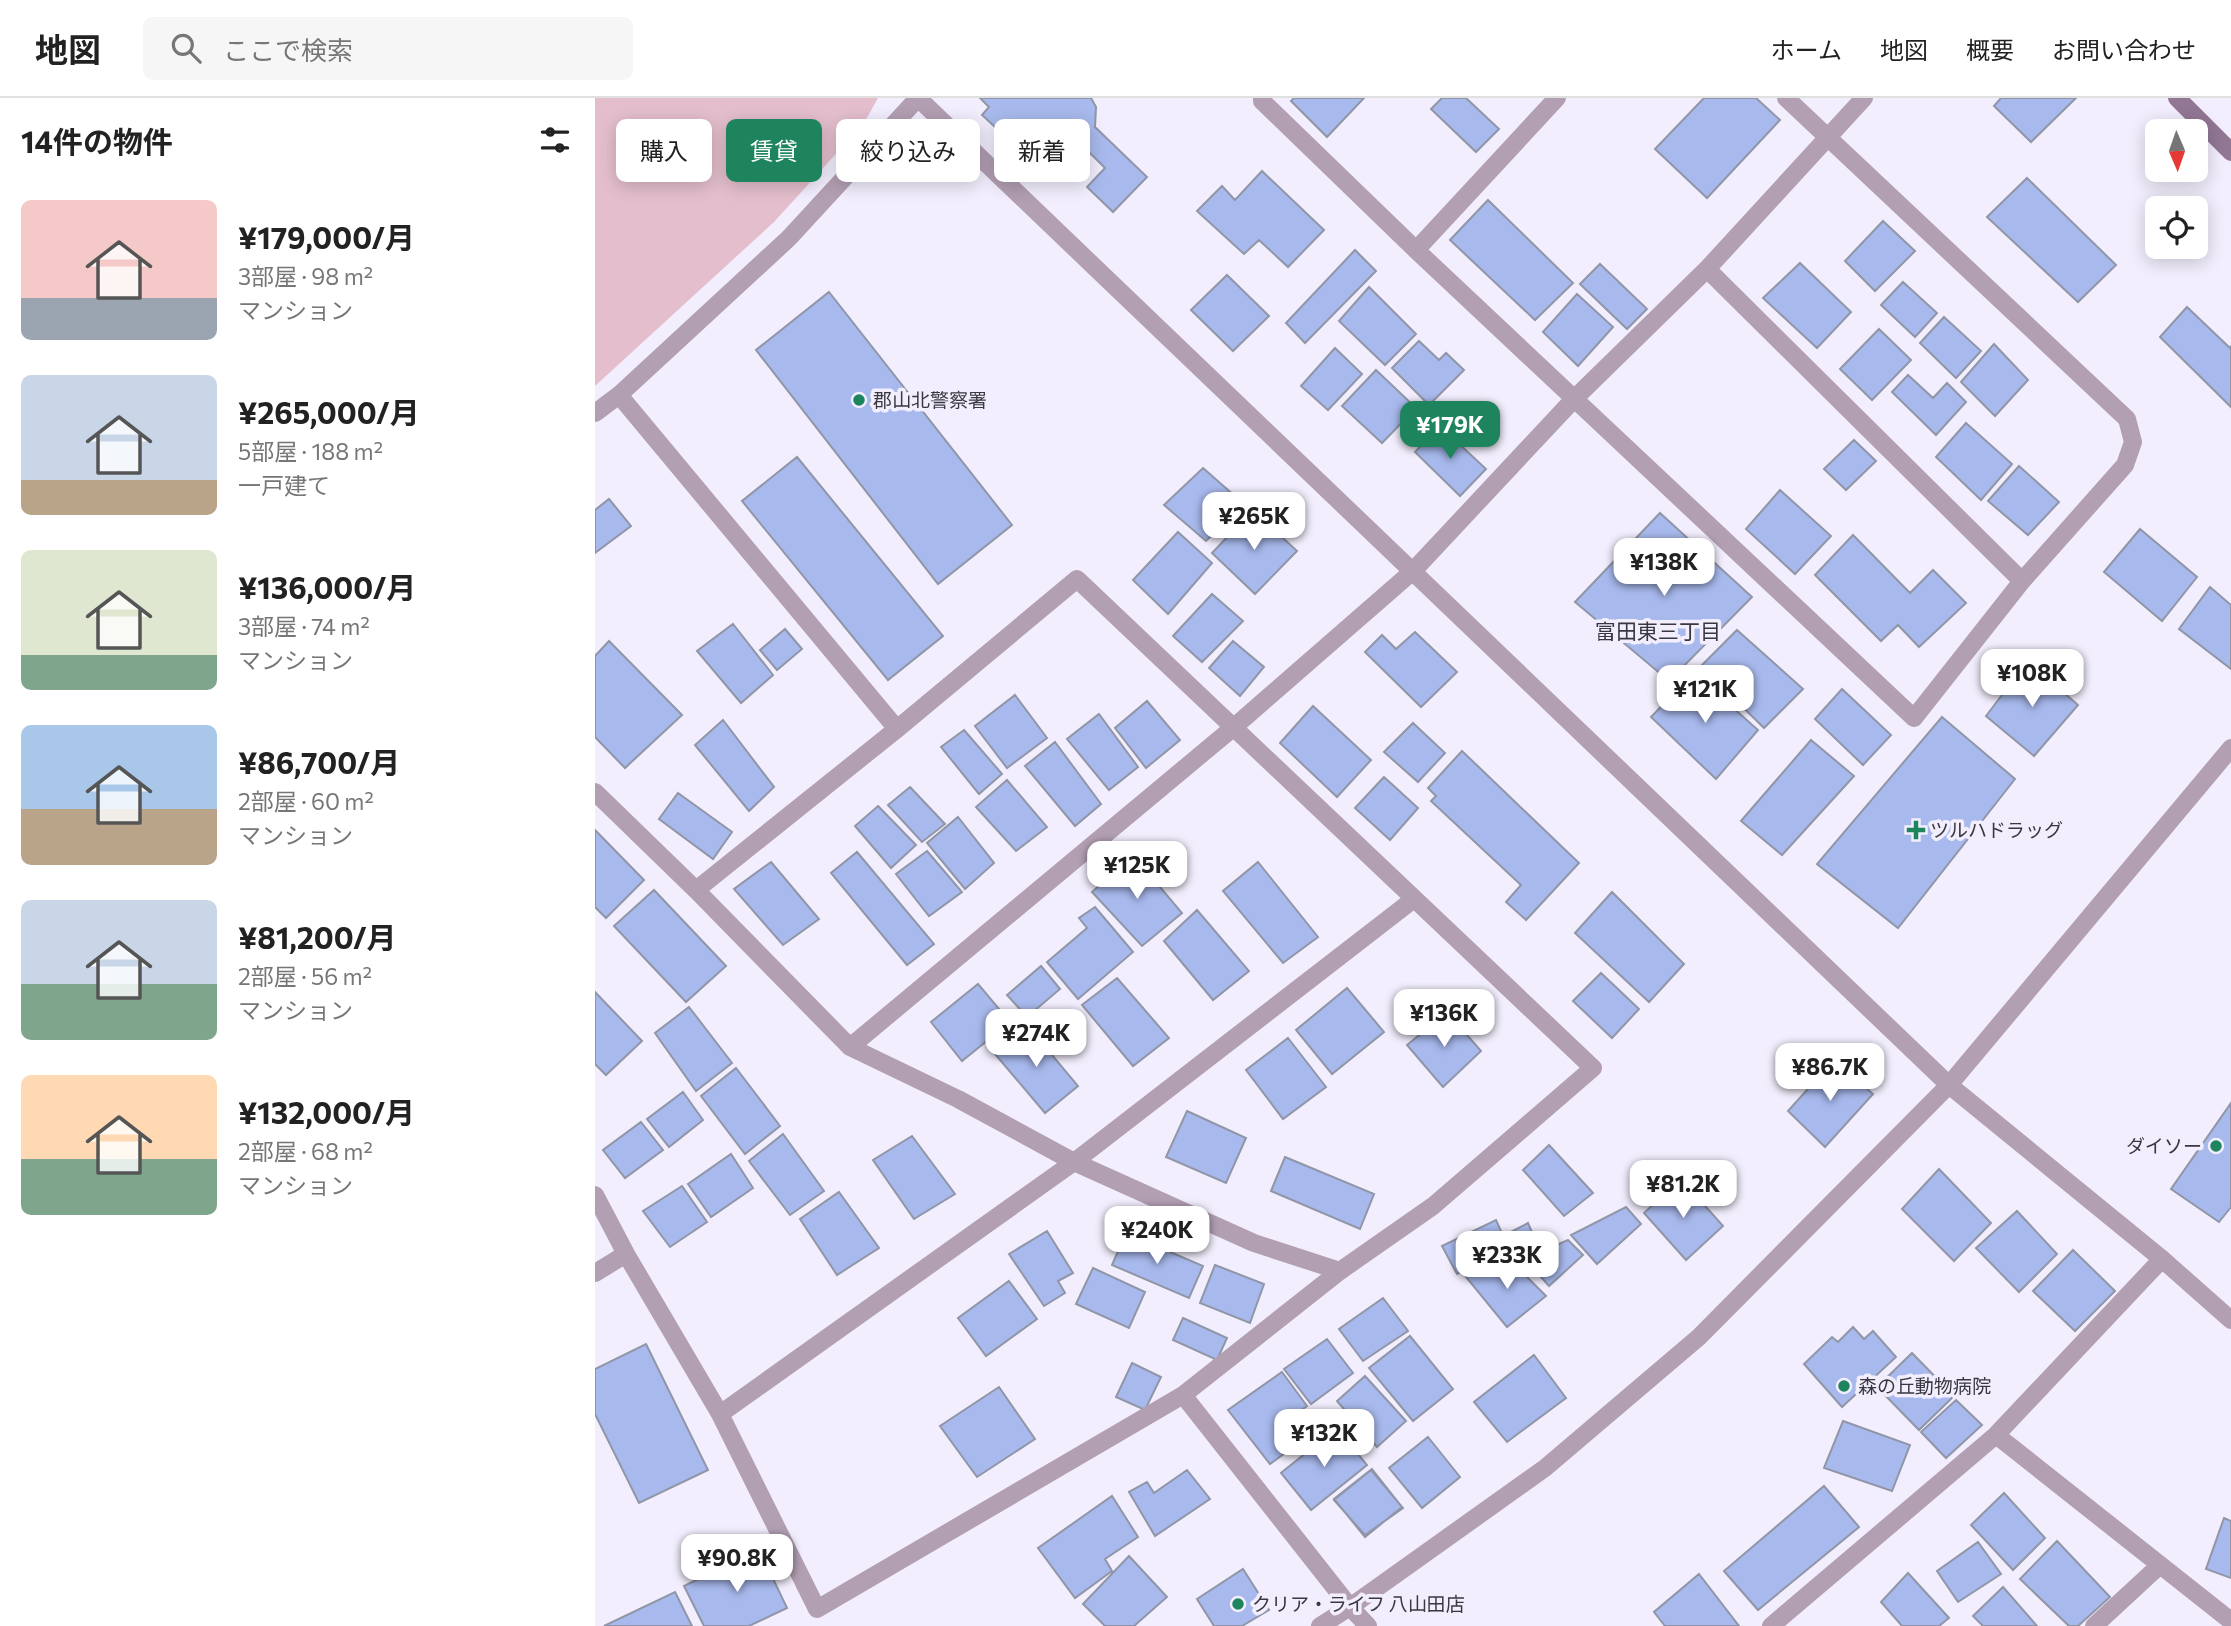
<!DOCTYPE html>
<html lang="ja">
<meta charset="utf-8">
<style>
:root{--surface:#fff;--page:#f6f6f6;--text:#222;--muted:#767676;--line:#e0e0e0;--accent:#1e845e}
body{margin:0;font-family:Commissioner,"Noto Sans JP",sans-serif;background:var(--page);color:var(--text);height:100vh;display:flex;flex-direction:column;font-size:26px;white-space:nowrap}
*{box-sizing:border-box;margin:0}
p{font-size:23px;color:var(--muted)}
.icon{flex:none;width:38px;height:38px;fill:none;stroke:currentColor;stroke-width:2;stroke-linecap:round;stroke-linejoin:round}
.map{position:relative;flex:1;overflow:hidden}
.panel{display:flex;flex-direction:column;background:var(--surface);width:595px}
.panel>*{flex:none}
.guide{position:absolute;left:21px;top:21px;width:665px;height:63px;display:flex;gap:14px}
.needle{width:46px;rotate:178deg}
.buttons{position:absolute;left:1550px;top:21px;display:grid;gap:14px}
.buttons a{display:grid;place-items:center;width:63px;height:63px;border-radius:10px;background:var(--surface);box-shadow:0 4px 18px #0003;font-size:35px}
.price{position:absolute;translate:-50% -60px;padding:0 16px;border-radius:14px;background:#fff;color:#222;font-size:23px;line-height:46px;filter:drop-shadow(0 2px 4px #0008)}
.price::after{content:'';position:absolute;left:50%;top:42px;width:21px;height:16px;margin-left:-10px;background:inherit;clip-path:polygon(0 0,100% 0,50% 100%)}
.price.selected{background:var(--accent);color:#fff}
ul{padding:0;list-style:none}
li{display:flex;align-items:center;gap:21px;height:175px;padding:0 21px}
li span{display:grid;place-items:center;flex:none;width:196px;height:140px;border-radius:10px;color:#555}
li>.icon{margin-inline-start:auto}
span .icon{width:84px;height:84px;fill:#fffc;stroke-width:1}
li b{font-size:30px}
h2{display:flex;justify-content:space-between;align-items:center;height:84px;padding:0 21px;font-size:30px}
.pill{padding:0 24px;border-radius:10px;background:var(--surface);box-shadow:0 4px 18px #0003;font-size:24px;line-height:63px}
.pill.selected{background:var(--accent);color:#fff}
header{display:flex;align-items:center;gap:42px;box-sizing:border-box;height:98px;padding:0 35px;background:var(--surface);border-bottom:2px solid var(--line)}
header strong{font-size:33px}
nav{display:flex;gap:38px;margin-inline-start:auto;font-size:24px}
.search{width:490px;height:63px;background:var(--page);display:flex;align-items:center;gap:18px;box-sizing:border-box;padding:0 24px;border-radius:10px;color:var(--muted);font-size:26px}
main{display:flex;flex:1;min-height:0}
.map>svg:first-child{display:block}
.green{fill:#e4becd}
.building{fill:#a8b9ed;stroke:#9096a7;stroke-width:2}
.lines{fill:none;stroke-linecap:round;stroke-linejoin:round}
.minor{stroke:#b29fb2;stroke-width:18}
.tertiary{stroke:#b29fb2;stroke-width:18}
.secondary{stroke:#927794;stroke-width:18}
.poi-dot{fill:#1e845e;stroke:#f2eefd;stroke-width:2.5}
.labels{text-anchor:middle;stroke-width:7;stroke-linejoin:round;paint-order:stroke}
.poi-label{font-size:19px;fill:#39373f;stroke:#f2eefd;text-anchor:start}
.neighbourhood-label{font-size:21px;fill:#39373f;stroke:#f2eefd}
</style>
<header>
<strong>地図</strong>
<div class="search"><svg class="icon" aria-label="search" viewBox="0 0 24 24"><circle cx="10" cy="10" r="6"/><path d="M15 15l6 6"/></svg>ここで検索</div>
<nav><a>ホーム</a><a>地図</a><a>概要</a><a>お問い合わせ</a></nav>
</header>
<main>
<section class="panel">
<h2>14件の物件<svg class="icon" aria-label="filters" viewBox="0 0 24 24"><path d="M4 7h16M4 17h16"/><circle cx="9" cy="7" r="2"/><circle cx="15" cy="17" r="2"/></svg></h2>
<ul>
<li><span style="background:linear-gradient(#f6c9c9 70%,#9aa5b1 0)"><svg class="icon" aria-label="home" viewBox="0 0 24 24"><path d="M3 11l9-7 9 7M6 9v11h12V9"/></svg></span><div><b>¥179,000/月</b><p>3部屋 · 98 m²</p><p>マンション</p></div></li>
<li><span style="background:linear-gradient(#c9d6e8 75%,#b9a48a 0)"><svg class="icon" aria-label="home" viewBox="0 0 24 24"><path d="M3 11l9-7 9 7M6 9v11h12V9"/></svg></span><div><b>¥265,000/月</b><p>5部屋 · 188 m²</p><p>一戸建て</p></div></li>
<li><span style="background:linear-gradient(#dfe7d0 75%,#7fa58c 0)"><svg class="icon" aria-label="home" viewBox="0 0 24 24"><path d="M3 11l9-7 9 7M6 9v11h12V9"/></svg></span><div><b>¥136,000/月</b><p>3部屋 · 74 m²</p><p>マンション</p></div></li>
<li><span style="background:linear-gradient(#a9c7e8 60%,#b9a48a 0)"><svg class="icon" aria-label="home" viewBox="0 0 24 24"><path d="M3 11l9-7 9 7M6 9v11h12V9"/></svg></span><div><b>¥86,700/月</b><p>2部屋 · 60 m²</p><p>マンション</p></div></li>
<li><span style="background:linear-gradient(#c9d6e8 60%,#7fa58c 0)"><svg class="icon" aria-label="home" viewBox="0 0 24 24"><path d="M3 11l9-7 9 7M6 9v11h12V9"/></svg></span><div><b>¥81,200/月</b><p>2部屋 · 56 m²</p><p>マンション</p></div></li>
<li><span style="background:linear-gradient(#ffd9b3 60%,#7fa58c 0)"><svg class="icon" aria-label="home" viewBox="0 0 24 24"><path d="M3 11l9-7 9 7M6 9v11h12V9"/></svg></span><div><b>¥132,000/月</b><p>2部屋 · 68 m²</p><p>マンション</p></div></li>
</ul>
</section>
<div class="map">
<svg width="1636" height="1528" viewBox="0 0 1636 1528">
<rect width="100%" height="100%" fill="#f2eefd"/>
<path class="green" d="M 0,0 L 283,0 L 269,25 L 179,124 L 0,288 Z"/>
<path class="building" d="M 385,0 L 496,0 L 501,9 L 500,29 L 552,79 L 518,114 L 492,89 L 510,70 L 485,45 L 460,69 L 420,33 L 413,41 L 387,17 L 394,9 Z
M 699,0 L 769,0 L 732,39 L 696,3 Z
M 847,0 L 871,0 L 904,31 L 881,54 L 836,11 Z
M 1109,0 L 1161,0 L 1185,22 L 1112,100 L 1060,51 Z
M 1406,0 L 1481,0 L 1436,44 L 1399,8 Z
M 667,73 L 729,132 L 693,169 L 664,142 L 649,156 L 602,113 L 627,88 L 640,102 Z
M 1432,80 L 1521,167 L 1483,204 L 1392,119 Z
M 893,102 L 978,185 L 940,222 L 855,142 Z
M 1288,123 L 1320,153 L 1280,193 L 1250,163 Z
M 760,152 L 781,173 L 710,245 L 691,225 Z
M 1205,165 L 1256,214 L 1222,250 L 1168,200 Z
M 1005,166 L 1052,211 L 1032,231 L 985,186 Z
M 632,177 L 674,218 L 638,253 L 596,212 Z
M 1308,184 L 1342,215 L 1320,239 L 1286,207 Z
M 774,189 L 821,236 L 790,267 L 744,223 Z
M 234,194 L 417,427 L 343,486 L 161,252 Z
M 982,196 L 1018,229 L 983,268 L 948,234 Z
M 1592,209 L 1635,250 L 1636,248 L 1636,309 L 1565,239 Z
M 1349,219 L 1386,253 L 1361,280 L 1325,245 Z
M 1284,231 L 1316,262 L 1277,302 L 1245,271 Z
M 824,243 L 844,262 L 851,255 L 869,272 L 834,307 L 797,270 Z
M 1399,246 L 1433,282 L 1400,318 L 1366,284 Z
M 740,250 L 767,276 L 733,312 L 706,288 Z
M 781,272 L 821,310 L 787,345 L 747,308 Z
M 1313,277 L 1338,300 L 1352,285 L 1371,304 L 1341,337 L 1297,294 Z
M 1371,325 L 1417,366 L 1386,402 L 1341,359 Z
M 845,328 L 891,371 L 865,398 L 820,354 Z
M 1259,342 L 1281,363 L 1251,392 L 1229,371 Z
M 202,359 L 348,538 L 293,582 L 147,403 Z
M 1424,368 L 1464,404 L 1433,437 L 1393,403 Z
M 608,370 L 649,406 L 611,443 L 569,407 Z
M 1185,392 L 1236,438 L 1200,476 L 1151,431 Z
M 14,401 L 36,428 L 0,455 L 0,412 Z
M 658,412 L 702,453 L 660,496 L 617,455 Z
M 1065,415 L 1157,499 L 1074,583 L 980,504 Z
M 1545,431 L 1602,479 L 1567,523 L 1509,474 Z
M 583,434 L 617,465 L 573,516 L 538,482 Z
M 1258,437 L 1315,495 L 1338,472 L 1371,505 L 1324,549 L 1303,527 L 1286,543 L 1220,477 Z
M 1615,489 L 1636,507 L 1636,571 L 1584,531 Z
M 617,496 L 648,523 L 607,564 L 578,538 Z
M 138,526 L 178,577 L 146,605 L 102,553 Z
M 190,531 L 207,551 L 182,572 L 165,552 Z
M 1142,532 L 1208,591 L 1169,630 L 1106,568 Z
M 820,534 L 862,574 L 826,609 L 770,554 L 787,537 L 801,551 Z
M 14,543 L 87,617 L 30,670 L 0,639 L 0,558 Z
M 638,543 L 669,569 L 645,598 L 614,570 Z
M 1433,563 L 1483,607 L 1439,658 L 1391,618 Z
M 1099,575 L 1163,632 L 1121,681 L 1056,619 Z
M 1247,591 L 1296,637 L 1268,667 L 1220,621 Z
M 420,597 L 452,640 L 412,670 L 380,628 Z
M 552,603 L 585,642 L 551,670 L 520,630 Z
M 718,608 L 776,662 L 742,699 L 685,645 Z
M 504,616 L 543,669 L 514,692 L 472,641 Z
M 1347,619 L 1420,681 L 1303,830 L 1222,766 Z
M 128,622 L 179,689 L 154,713 L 100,647 Z
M 818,625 L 850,655 L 823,684 L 789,654 Z
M 369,632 L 407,676 L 384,696 L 346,649 Z
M 1216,642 L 1259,678 L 1187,757 L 1146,723 Z
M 460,644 L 506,706 L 480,728 L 430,668 Z
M 867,653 L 984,765 L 931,822 L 911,804 L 926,787 L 836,703 L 841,698 L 833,690 Z
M 789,679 L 823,710 L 795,742 L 760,710 Z
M 412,682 L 452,729 L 421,753 L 381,709 Z
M 315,689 L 350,726 L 327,744 L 293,707 Z
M 83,695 L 137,734 L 118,761 L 64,721 Z
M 283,708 L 321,747 L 296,770 L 260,728 Z
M 363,719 L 399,765 L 370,791 L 332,745 Z
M 0,732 L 49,782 L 11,820 L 0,809 Z
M 332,753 L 367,794 L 334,818 L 301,776 Z
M 262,754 L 339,846 L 312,867 L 236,775 Z
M 538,757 L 587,815 L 547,848 L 497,794 Z
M 176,764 L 224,821 L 188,847 L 139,791 Z
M 663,764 L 723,839 L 688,865 L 628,793 Z
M 59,792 L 131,868 L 91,904 L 19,828 Z
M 1017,794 L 1089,866 L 1054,904 L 980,835 Z
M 500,809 L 538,854 L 483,901 L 452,864 L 492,830 L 484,820 Z
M 602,812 L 654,873 L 618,902 L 569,843 Z
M 446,868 L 465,891 L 432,919 L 412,897 Z
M 1006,875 L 1044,911 L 1017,940 L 978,903 Z
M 522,880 L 574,940 L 538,968 L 487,907 Z
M 383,886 L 415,924 L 367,963 L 336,924 Z
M 752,890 L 789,934 L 737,976 L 701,932 Z
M 0,894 L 47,943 L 11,977 L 0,966 Z
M 94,909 L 137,965 L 101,993 L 60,935 Z
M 852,914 L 886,953 L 848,989 L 812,947 Z
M 431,926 L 483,988 L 450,1015 L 400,956 Z
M 693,940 L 731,989 L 688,1021 L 651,972 Z
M 1239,962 L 1278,996 L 1230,1049 L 1193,1013 Z
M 141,970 L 185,1028 L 150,1056 L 106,998 Z
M 88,994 L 108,1022 L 74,1049 L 52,1021 Z
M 1636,1005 L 1636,1109 L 1624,1124 L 1576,1091 Z
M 592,1013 L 651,1040 L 631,1085 L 571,1059 Z
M 46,1024 L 68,1052 L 30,1080 L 8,1052 Z
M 188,1036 L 229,1093 L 195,1117 L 154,1063 Z
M 317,1038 L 360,1096 L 319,1121 L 278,1062 Z
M 954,1047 L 998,1095 L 969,1118 L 928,1072 Z
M 136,1056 L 158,1090 L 116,1119 L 93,1086 Z
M 690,1059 L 779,1096 L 765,1131 L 676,1093 Z
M 1344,1071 L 1396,1125 L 1359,1163 L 1307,1111 Z
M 1086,1081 L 1128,1128 L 1091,1162 L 1049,1115 Z
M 87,1088 L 112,1124 L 75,1149 L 48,1113 Z
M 244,1094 L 284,1150 L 242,1177 L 205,1121 Z
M 1031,1109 L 1046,1126 L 1002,1166 L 976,1137 Z
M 1422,1113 L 1462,1156 L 1424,1194 L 1381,1150 Z
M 901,1122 L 914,1151 L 862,1176 L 847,1148 Z
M 933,1125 L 939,1139 L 918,1149 L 912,1136 Z
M 452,1133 L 478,1175 L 463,1183 L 470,1195 L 449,1208 L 414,1156 Z
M 531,1135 L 608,1168 L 594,1200 L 517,1167 Z
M 973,1142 L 988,1157 L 954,1188 L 930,1161 Z
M 1478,1152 L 1520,1193 L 1480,1233 L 1438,1193 Z
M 916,1163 L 951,1198 L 912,1229 L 871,1179 Z
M 620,1167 L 669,1186 L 655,1225 L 605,1205 Z
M 498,1170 L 550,1194 L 534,1230 L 481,1206 Z
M 414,1183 L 442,1221 L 391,1258 L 363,1220 Z
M 788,1200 L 813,1233 L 768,1263 L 744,1231 Z
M 588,1220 L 632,1240 L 622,1262 L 578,1242 Z
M 1258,1229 L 1269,1241 L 1278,1233 L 1301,1259 L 1247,1309 L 1209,1266 L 1237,1239 L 1243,1244 Z
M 815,1238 L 858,1291 L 818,1323 L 774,1270 Z
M 732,1241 L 758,1275 L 716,1306 L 689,1271 Z
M 51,1246 L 113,1372 L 44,1405 L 0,1316 L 0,1271 Z
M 1317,1255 L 1359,1298 L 1324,1332 L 1282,1289 Z
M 939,1257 L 971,1300 L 912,1344 L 879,1304 Z
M 537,1265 L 566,1279 L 550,1312 L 521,1299 Z
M 687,1274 L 712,1308 L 681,1331 L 697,1350 L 675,1366 L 633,1312 Z
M 770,1278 L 811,1323 L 782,1349 L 742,1303 Z
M 404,1289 L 440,1341 L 382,1379 L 345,1328 Z
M 1361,1302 L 1387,1327 L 1351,1360 L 1326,1334 Z
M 1248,1323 L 1315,1347 L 1297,1393 L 1229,1370 Z
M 742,1330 L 772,1367 L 716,1412 L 686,1375 Z
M 833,1339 L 865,1379 L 827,1410 L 794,1370 Z
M 777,1371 L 807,1409 L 770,1439 L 739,1401 Z
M 592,1372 L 615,1401 L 560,1438 L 534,1394 L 552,1384 L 559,1395 Z
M 776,1372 L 808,1410 L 770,1437 L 739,1402 Z
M 1229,1388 L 1264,1429 L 1163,1512 L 1129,1473 Z
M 1409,1395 L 1450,1440 L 1418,1472 L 1376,1427 Z
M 517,1398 L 543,1439 L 510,1461 L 517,1473 L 480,1500 L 443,1450 Z
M 1629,1420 L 1636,1423 L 1636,1480 L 1611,1471 Z
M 1462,1443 L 1515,1499 L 1483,1528 L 1474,1528 L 1425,1481 Z
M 1383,1444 L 1406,1476 L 1363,1504 L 1342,1473 Z
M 164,1451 L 192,1510 L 154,1528 L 109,1528 L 89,1488 Z
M 534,1458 L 572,1499 L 539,1528 L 510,1528 L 488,1506 Z
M 648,1471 L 674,1512 L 647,1528 L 619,1528 L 602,1501 Z
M 1313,1475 L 1354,1520 L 1344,1528 L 1307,1528 L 1286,1504 Z
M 1104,1476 L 1144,1528 L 1070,1528 L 1059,1514 Z
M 1408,1489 L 1442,1528 L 1388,1528 L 1378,1518 Z
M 80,1494 L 97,1528 L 9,1528 Z"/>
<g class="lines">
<path class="minor" d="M 667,0 L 667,3 L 821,152 L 1319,620 L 1427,483 L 1530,367 L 1538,344 L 1532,321 L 1191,0
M 821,152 L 962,0
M 1112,171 L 1427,483
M 24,297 L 302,631
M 0,694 L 101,792 L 255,949 L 363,1001 L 479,1064 L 659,1145 L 745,1173
M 255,949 L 639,629 L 818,473 L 979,301 L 1112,171 L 1269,0
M 0,1097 L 31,1156 L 125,1316 L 222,1511 L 588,1297 L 745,1173 L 838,1108 L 998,970 L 482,481 L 302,631 L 101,792
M 0,1175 L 31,1156
M 588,1297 L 755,1509 L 773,1528
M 125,1316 L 479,1064 L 819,801
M 1401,1337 L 1636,1523
M 1176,1528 L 1401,1337 L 1567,1161
M 1499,1528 L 1564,1468"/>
<path class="tertiary" d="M 323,0 L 1354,987 L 1567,1161 L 1636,1222
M 0,315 L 24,297 L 194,140 L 323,0
M 725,1528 L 755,1509 L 950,1370 L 1104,1239 L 1354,987 L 1636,650"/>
<path class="secondary" d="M 1582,0 L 1636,54"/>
</g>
<g class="poi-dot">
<circle cx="264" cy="302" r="7"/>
<path d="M1317.5 721.5h7v7h7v7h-7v7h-7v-7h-7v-7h7z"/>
<circle cx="1621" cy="1048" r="7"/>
<circle cx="1249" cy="1288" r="7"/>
<circle cx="643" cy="1506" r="7"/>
</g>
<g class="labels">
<g class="poi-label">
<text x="278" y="309">郡山北警察署</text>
<text x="1335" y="739">ツルハドラッグ</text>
<text x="1607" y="1055" text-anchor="end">ダイソー</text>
<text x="1263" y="1295">森の丘動物病院</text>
<text x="657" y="1513">クリア・ライフ 八山田店</text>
</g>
<g class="neighbourhood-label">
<text x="1063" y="541">富田東三丁目</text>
</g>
</g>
</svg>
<div class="buttons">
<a><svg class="needle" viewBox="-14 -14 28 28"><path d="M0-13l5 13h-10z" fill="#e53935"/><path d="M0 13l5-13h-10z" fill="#767676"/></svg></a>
<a><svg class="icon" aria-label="locate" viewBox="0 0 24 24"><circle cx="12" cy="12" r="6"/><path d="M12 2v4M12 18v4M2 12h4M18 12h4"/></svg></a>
</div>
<b class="price selected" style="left:855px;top:363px">¥179K</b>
<b class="price" style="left:659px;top:454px">¥265K</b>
<b class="price" style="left:1069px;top:500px">¥138K</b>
<b class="price" style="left:1437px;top:611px">¥108K</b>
<b class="price" style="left:1110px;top:627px">¥121K</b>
<b class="price" style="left:542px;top:803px">¥125K</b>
<b class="price" style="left:849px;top:951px">¥136K</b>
<b class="price" style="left:441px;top:971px">¥274K</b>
<b class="price" style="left:1235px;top:1005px">¥86.7K</b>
<b class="price" style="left:1088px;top:1122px">¥81.2K</b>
<b class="price" style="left:562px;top:1168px">¥240K</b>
<b class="price" style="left:912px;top:1193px">¥233K</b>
<b class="price" style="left:729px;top:1371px">¥132K</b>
<b class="price" style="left:142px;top:1496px">¥90.8K</b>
<div class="guide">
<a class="pill">購入</a>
<a class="pill selected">賃貸</a>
<a class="pill">絞り込み</a>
<a class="pill">新着</a>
</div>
</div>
</main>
